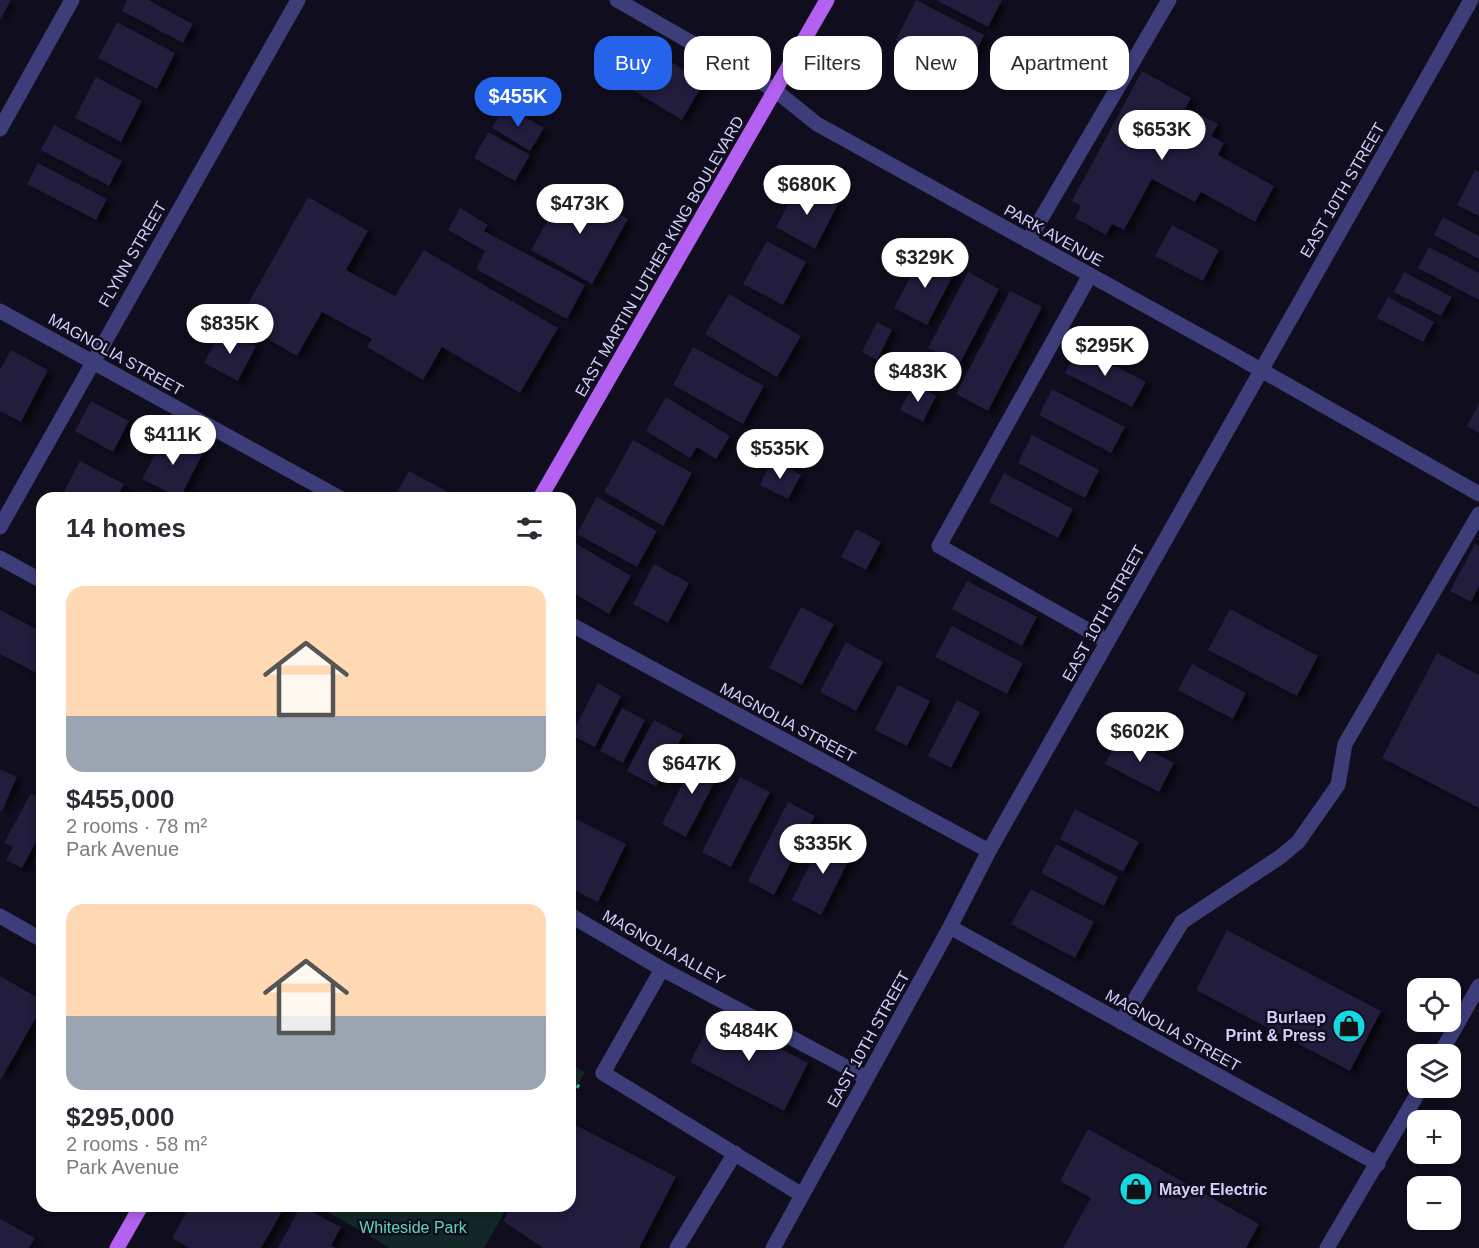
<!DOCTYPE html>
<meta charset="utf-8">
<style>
:root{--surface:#fff;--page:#f7f7f7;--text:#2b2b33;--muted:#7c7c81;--accent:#2563eb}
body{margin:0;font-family:Helvetica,sans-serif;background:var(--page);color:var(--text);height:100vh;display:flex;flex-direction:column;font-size:22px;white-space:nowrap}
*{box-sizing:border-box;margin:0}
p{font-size:20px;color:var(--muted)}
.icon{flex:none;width:33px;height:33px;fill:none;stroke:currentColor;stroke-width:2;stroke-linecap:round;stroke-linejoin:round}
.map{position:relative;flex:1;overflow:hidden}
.side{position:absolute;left:36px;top:492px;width:540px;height:720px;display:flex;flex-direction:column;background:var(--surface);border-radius:18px;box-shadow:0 3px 9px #0003}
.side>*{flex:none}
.top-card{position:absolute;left:594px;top:36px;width:570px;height:54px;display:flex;gap:12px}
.tools{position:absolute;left:1407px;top:978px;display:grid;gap:12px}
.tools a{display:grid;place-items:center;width:54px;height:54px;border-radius:12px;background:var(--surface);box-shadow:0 3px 9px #0003;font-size:30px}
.price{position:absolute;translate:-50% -51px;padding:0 14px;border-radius:21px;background:#fff;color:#222;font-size:20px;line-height:39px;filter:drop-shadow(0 2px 3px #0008)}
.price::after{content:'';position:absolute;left:50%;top:36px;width:18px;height:14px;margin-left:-9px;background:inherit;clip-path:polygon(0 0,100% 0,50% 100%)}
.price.on{background:var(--accent);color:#fff}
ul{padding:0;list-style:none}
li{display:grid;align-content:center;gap:12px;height:318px;padding:0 30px}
li span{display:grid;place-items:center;height:186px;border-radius:18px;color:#555}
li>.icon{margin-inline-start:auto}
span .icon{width:108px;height:108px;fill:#fffc;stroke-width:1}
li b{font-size:26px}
h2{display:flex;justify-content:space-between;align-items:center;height:72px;padding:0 30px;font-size:26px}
.pill{padding:0 21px;border-radius:18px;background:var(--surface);box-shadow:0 3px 9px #0003;font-size:21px;line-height:54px}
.pill.on{background:var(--accent);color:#fff}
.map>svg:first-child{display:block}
.green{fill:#122826}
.building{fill:#211c3d;filter:url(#shadow)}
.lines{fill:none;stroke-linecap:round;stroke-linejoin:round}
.path{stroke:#38a69a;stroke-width:4;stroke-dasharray:3 4.5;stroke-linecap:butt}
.service{stroke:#3d3e79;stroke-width:15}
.minor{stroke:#3d3e79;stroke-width:15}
.primary{stroke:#b461f1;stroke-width:15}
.labels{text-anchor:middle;stroke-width:5;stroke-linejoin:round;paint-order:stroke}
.street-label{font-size:16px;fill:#d3d0fb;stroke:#100e1e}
.poi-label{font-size:16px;font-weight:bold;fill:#d3d0fb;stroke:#100e1e;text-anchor:end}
.park-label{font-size:16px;fill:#63d3b2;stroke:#100e1e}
</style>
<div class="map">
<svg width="1479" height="1248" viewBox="0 0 1479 1248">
<defs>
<filter id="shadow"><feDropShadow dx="6" dy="4" stdDeviation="3" flood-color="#0009"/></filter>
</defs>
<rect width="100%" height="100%" fill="#100e1e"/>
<path class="green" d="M 570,1064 L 585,1072 L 570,1097 Z
M 318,1206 L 508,1206 L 484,1248 L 390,1248 Z"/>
<path class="building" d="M 0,0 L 11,0 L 0,20 Z
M 127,0 L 148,0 L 193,24 L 183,43 L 122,11 Z
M 916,0 L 984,35 L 964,75 L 896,40 Z
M 936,0 L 1002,0 L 988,27 Z
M 117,22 L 175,53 L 157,89 L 98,58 Z
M 638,42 L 704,82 L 682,120 L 616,80 Z
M 1142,71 L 1191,98 L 1178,122 L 1192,129 L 1200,115 L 1218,124 L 1211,136 L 1224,143 L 1218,155 L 1274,186 L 1255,222 L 1201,192 L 1195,202 L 1152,179 L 1124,230 L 1112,224 L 1106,235 L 1075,218 L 1081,206 L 1072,201 Z
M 96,77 L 142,101 L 121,142 L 75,118 Z
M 505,105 L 544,128 L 530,151 L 492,128 Z
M 54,125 L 122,161 L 109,186 L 41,150 Z
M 488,132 L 530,155 L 515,181 L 474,158 Z
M 38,163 L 107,199 L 96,220 L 27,184 Z
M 1475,170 L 1479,172 L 1479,216 L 1457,205 Z
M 799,183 L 838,204 L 815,249 L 776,227 Z
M 568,185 L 628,219 L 592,284 L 531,250 Z
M 308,197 L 368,231 L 346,270 L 395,296 L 424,250 L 558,328 L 520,393 L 442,347 L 423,380 L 367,347 L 372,339 L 322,312 L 297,356 L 238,322 Z
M 460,208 L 488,225 L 484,231 L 585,285 L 567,319 L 476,269 L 485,251 L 448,230 Z
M 1443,217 L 1479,236 L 1479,259 L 1434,235 Z
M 1172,225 L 1219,250 L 1203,281 L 1155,256 Z
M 767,241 L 806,262 L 783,305 L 743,284 Z
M 1429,247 L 1479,273 L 1479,300 L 1418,268 Z
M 923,253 L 956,270 L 927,325 L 894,308 Z
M 968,272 L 999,289 L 959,365 L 928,348 Z
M 1404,272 L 1452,297 L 1441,316 L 1394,292 Z
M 1010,291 L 1042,307 L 988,411 L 956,394 Z
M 729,294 L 801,336 L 777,377 L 705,334 Z
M 1388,297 L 1434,322 L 1423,342 L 1377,318 Z
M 877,322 L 892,330 L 877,360 L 862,352 Z
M 222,329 L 256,346 L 238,381 L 204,363 Z
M 693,347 L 764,386 L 743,424 L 673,385 Z
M 1079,347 L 1146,382 L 1132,407 L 1065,373 Z
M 11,350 L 48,370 L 21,422 L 0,411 L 0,370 Z
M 914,384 L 936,396 L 923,422 L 900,410 Z
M 1052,389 L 1125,427 L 1111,453 L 1039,415 Z
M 666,397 L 730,436 L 716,459 L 697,447 L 690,458 L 646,431 Z
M 91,401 L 129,421 L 113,452 L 75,431 Z
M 1479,403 L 1479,433 L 1467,426 Z
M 166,433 L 203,453 L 180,498 L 142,479 Z
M 1032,435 L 1099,470 L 1085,498 L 1018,463 Z
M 633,440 L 692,473 L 663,526 L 604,492 Z
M 772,460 L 801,475 L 788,499 L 760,485 Z
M 80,461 L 124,484 L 117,498 L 61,498 Z
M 409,471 L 459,498 L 394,498 Z
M 1004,473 L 1073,509 L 1058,538 L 989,502 Z
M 597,497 L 657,531 L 637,567 L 577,534 Z
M 856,529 L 881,542 L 866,570 L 841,557 Z
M 570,540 L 631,576 L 609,614 L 570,591 Z
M 1475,544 L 1479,546 L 1479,586 L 1471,602 L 1450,591 Z
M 654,564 L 689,583 L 668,623 L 633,604 Z
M 967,581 L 1037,617 L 1022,646 L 952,609 Z
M 801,607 L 834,624 L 802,685 L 769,668 Z
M 1230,609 L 1318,656 L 1297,696 L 1208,650 Z
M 0,610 L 42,632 L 42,676 L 0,654 Z
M 952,626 L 1023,663 L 1007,694 L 935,657 Z
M 846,642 L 883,662 L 856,711 L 820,692 Z
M 1437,653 L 1479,675 L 1479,808 L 1382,758 Z
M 1192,664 L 1246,693 L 1233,719 L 1178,690 Z
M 598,683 L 621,696 L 595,747 L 571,735 Z
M 898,685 L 930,701 L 907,746 L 875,730 Z
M 957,700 L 980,712 L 951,768 L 928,756 Z
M 622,708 L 645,720 L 623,763 L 600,751 Z
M 654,720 L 683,735 L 656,787 L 627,771 Z
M 1120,735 L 1174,763 L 1159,792 L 1105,764 Z
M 698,754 L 723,766 L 686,837 L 662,824 Z
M 0,769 L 17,777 L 2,811 L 0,810 Z
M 740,777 L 770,792 L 731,867 L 702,852 Z
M 42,790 L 42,831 L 22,868 L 6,860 L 13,847 L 4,843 L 31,793 L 38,797 Z
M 788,802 L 815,816 L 774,895 L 748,881 Z
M 1075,809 L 1139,842 L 1123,872 L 1060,839 Z
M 570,816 L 626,844 L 598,902 L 570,888 Z
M 825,835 L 854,850 L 821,915 L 792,900 Z
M 1056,844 L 1118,877 L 1104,906 L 1041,873 Z
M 42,849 L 42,881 L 35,877 L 41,866 L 35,863 Z
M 1031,889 L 1094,922 L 1075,958 L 1011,924 Z
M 1227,930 L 1381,1011 L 1350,1071 L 1196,990 Z
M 0,976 L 42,1000 L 42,1007 L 0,1081 Z
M 715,1014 L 808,1063 L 784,1111 L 690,1062 Z
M 570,1122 L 676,1177 L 639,1248 L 543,1248 L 503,1221 L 512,1206 L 570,1206 Z
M 1088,1129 L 1259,1224 L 1246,1248 L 1063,1248 L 1091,1198 L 1060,1181 Z
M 190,1206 L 285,1206 L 261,1248 L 189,1248 L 172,1238 Z
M 301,1206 L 341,1227 L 331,1246 L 336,1248 L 278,1248 Z
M 0,1219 L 35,1238 L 29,1248 L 0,1248 Z"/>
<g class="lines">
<path class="path" d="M 570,1082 L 583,1089"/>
<path class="service" d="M 1028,241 L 1169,0
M 1090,275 L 939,546 L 1107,641
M 0,558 L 42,581
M 1121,1022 L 1182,922 L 1280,857 L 1298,842 L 1338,785 L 1345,744 L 1479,514
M 603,1073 L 802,1195
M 677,1248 L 735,1153"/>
<path class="minor" d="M 617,0 L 776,91 L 817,124 L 1224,349 L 1479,494
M 0,129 L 72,0
M 0,311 L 340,498
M 0,527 L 298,0
M 570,624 L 989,851
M 570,915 L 662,969 L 867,1078
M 0,916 L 42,940
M 950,927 L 1378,1164
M 1440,1054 L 1479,986
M 603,1073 L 662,969
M 773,1248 L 950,927 L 989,851 L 1471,0
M 1327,1248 L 1421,1088"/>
<path class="primary" d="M 540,498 L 827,0
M 117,1248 L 141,1206"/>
</g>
<defs>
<symbol id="shop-disc" viewBox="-11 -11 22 22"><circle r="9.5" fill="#14d8e2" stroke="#100e1e"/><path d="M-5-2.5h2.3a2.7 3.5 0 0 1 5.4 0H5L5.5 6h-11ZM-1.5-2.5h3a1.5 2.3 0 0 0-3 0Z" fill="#111"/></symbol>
</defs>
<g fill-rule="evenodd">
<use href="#shop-disc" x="1330" y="1007" width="38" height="38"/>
<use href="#shop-disc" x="1117" y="1170" width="38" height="38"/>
</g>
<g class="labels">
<g class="street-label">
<text transform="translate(1342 190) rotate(-60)" y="6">EAST 10TH STREET</text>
<text transform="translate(1054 235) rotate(29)" y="6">PARK AVENUE</text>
<text transform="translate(132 254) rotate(-60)" y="6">FLYNN STREET</text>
<text transform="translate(659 256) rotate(-60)" y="6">EAST MARTIN LUTHER KING BOULEVARD</text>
<text transform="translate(116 354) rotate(29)" y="6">MAGNOLIA STREET</text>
<text transform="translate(1103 613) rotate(-61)" y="6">EAST 10TH STREET</text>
<text transform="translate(788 722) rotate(28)" y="6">MAGNOLIA STREET</text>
<text transform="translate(664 947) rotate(29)" y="6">MAGNOLIA ALLEY</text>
<text transform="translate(1173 1030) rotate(29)" y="6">MAGNOLIA STREET</text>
<text transform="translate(868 1039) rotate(-61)" y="6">EAST 10TH STREET</text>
</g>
<g class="poi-label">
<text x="1326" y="1023">Burlaep<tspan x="1326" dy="18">Print &amp; Press</tspan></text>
<text x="1159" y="1195" text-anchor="start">Mayer Electric</text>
</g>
<g class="park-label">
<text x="413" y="1233">Whiteside Park</text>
</g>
</g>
</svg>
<div class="tools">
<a><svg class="icon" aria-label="locate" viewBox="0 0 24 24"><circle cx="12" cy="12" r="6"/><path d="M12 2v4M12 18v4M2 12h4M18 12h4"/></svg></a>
<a><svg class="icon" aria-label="layers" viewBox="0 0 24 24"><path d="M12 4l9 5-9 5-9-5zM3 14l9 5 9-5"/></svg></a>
<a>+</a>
<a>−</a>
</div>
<b class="price on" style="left:518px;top:128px">$455K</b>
<b class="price" style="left:1162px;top:161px">$653K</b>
<b class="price" style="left:807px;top:216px">$680K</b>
<b class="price" style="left:580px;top:235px">$473K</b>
<b class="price" style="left:925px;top:289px">$329K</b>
<b class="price" style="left:230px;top:355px">$835K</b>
<b class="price" style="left:1105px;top:377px">$295K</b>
<b class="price" style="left:918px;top:403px">$483K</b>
<b class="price" style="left:173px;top:466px">$411K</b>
<b class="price" style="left:780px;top:480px">$535K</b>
<b class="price" style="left:1140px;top:763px">$602K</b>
<b class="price" style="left:692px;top:795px">$647K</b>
<b class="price" style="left:823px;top:875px">$335K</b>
<b class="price" style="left:749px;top:1062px">$484K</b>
<div class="top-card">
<a class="pill on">Buy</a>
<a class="pill">Rent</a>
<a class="pill">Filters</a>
<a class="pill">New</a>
<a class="pill">Apartment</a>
</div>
<section class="side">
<h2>14 homes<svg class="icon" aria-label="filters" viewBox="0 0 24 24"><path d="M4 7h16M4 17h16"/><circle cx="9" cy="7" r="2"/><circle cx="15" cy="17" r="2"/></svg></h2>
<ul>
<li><span style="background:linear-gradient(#ffd9b3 70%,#9aa5b1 0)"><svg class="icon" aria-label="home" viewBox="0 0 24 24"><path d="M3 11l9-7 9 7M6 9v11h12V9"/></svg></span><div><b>$455,000</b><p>2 rooms · 78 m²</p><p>Park Avenue</p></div></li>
<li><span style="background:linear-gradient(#ffd9b3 60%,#9aa5b1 0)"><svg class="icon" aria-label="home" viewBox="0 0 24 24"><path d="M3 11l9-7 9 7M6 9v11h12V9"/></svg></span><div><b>$295,000</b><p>2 rooms · 58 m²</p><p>Park Avenue</p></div></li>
</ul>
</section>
</div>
